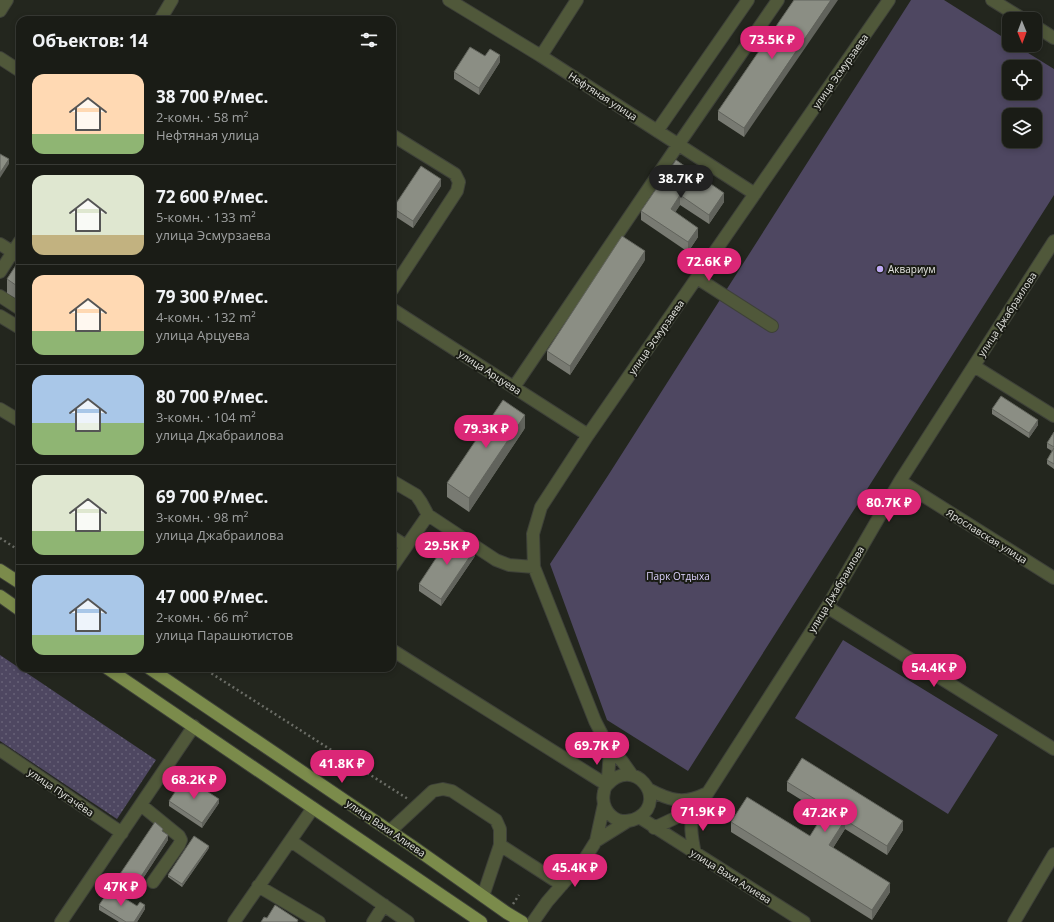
<!DOCTYPE html>
<html lang="ru">
<meta charset="utf-8">
<style>
:root{--surface:#1a1c16;--page:#23251f;--text:#f1f3f6;--muted:#9fa1a1;--line:#383a35;--accent:#db2777}
body{margin:0;font-family:"Open Sans",sans-serif;background:var(--page);color:var(--text);height:100vh;display:flex;flex-direction:column;font-size:15px;white-space:nowrap}
*{box-sizing:border-box;margin:0}
p{font-size:13px;color:var(--muted)}
.icon{flex:none;width:22px;height:22px;fill:none;stroke:currentColor;stroke-width:2;stroke-linecap:round;stroke-linejoin:round}
.map{position:relative;flex:1;overflow:hidden}
.details{position:absolute;left:16px;top:16px;width:380px;height:656px;display:flex;flex-direction:column;background:var(--surface);border-radius:12px;box-shadow:0 2px 6px #0003,0 0 0 1px var(--line)}
.details>*{flex:none}
.needle{width:26px;rotate:179deg}
.buttons{position:absolute;left:1002px;top:12px;display:grid;gap:8px}
.buttons a{display:grid;place-items:center;width:40px;height:40px;border-radius:8px;background:var(--surface);box-shadow:0 2px 6px #0003,0 0 0 1px var(--line);font-size:20px}
.price{position:absolute;translate:-50% -34px;padding:0 9px;border-radius:14px;background:var(--accent);color:#fff;font-size:13px;line-height:26px;filter:drop-shadow(0 1px 2px #0008)}
.price::after{content:'';position:absolute;left:50%;top:24px;width:12px;height:9px;margin-left:-6px;background:inherit;clip-path:polygon(0 0,100% 0,50% 100%)}
.price.active{background:#222;color:#fff}
ul{padding:0;list-style:none}
li{display:flex;align-items:center;gap:12px;height:100px;padding:0 16px}
li+li{border-top:1px solid var(--line)}
li span{display:grid;place-items:center;flex:none;width:112px;height:80px;border-radius:12px;color:#555}
li>.icon{margin-inline-start:auto}
span .icon{width:48px;height:48px;fill:#fffc;stroke-width:1}
li b{font-size:17px}
h2{display:flex;justify-content:space-between;align-items:center;height:48px;padding:0 16px;font-size:17px}
.map>svg:first-child{display:block}
.grass{fill:url(#grass-dots)}
.green{fill:#4e4761;fill-rule:evenodd}
.lines{fill:none;stroke-linecap:round;stroke-linejoin:round}
.minor-casing{stroke:#3e4139;stroke-width:14}
.major-casing{stroke:#3e4139;stroke-width:14}
.path{stroke:#6b6d66;stroke-width:2.5;stroke-dasharray:2 3;stroke-linecap:butt}
.minor{stroke:#50583a;stroke-width:12}
.major{stroke:#7b8b4b;stroke-width:12}
.wall{fill:#787a72}
.shaded-wall{fill:#61635c}
.building{fill:#8b8e84;stroke:#61635c}
.poi-dot{fill:#bea9f4;stroke:#1a1c15;stroke-width:1.5}
.labels{text-anchor:middle;stroke-width:4;stroke-linejoin:round;paint-order:stroke}
.street-label{font-size:10px;fill:#e4e5e0;stroke:#1a1c15}
.poi-label{font-size:10px;fill:#e4e5e0;stroke:#1a1c15;text-anchor:start}
.park-label{font-size:10px;fill:#ddd2fe;stroke:#1a1c15}
</style>
<div class="map">
<svg width="1054" height="922" viewBox="0 0 1054 922">
<defs>
<pattern id="grass-dots" width="8" height="8" patternUnits="userSpaceOnUse"><rect width="8" height="8" fill="#4e4761"/><path d="M2 2h.1M6 6h.1" fill="none" stroke="#676177" stroke-width="1.8" stroke-linecap="round"/></pattern>
</defs>
<rect width="100%" height="100%" fill="#23261e"/>
<path class="grass" d="M 0,655 L 156,760 L 117,819 L 0,741 Z"/>
<path class="green" d="M 911,0 L 944,0 L 1009,41 L 1009,45 L 1015,45 L 1054,69 L 1054,195 L 688,771 L 607,720 L 550,564 L 609,474 ZM 1009,67 L 1035,67 L 1035,93 L 1009,93 ZM 1009,115 L 1035,115 L 1035,141 L 1009,141 Z
M 843,640 L 998,735 L 948,814 L 795,718 Z"/>
<g class="lines">
<defs>
<path id="minor" d="M 449,0 L 541,56 L 755,194
M 992,0 L 1023,19
M 0,11 L 7,0
M 160,20 L 172,0
M 1035,26 L 1054,38
M 541,56 L 577,0
M 0,58 L 20,71
M 657,131 L 748,0
M 392,135 L 455,174 L 459,182 L 457,191 L 392,290
M 0,244 L 19,256
M 0,272 L 20,241
M 697,278 L 772,326
M 0,296 L 20,309
M 392,309 L 588,435
M 0,316 L 20,328
M 974,366 L 1054,416
M 514,387 L 678,145 L 778,0
M 0,409 L 20,421
M 392,481 L 416,495 L 421,502 L 428,515 L 496,560 L 509,565 L 534,567
M 900,481 L 1054,578
M 392,537 L 406,546
M 392,567 L 428,515
M 827,607 L 1054,749
M 392,650 L 607,785
M 0,750 L 122,833
M 632,775 L 622,761 L 610,750 L 595,721 L 534,567 L 533,534 L 541,507 L 588,435 L 889,0
M 607,785 C 634,755 668,799 639,817 C 633,821 625,822 618,820 C 607,815 601,804 604,792 C 604,789 606,787 607,784 C 609,773 609,761 610,750
M 648,789 C 669,800 683,805 705,794
M 141,805 L 179,836 L 181,840 L 179,845 L 153,882
M 694,809 C 689,824 692,839 695,854
M 639,817 L 804,922
M 654,828 L 694,809 L 707,794 L 827,607 L 900,481 L 1054,241
M 390,831 L 433,791 L 443,789 L 452,791 L 496,820 L 500,829 L 500,845 L 483,896
M 291,841 L 408,922
M 596,841 L 628,821
M 500,845 L 562,885
M 258,886 L 319,922
M 61,922 L 194,726
M 234,922 L 313,808
M 373,922 L 384,905
M 533,922 L 547,902 L 586,857 L 596,841 L 604,804
M 1014,922 L 1054,854"/>
<path id="major" d="M 0,570 L 20,583
M 0,596 L 20,610
M 107,668 L 481,922
M 149,668 L 412,846 L 507,913 L 522,922"/>
</defs>
<use href="#minor" class="minor-casing"/>
<use href="#major" class="major-casing"/>
<path class="path" d="M 0,538 L 20,551
M 203,668 L 408,799
M 513,904 L 519,895"/>
<use href="#minor" class="minor"/>
<use href="#major" class="major"/>
</g>
<path class="wall" d="M 794,0 L 744,137 L 718,120 L 718,111 Z
M 500,62 L 479,95 L 454,79 L 454,72 Z
M 676,160 L 724,202 L 709,224 L 680,205 L 675,212 L 698,237 L 688,252 L 641,220 L 641,211 Z
M 441,186 L 413,228 L 393,215 L 393,208 Z
M 20,259 L 20,301 L 7,293 L 7,279 Z
M 645,260 L 570,375 L 547,360 L 547,351 Z
M 992,409 L 1038,425 L 1029,438 L 992,414 Z
M 525,428 L 469,512 L 447,497 L 447,483 Z
M 1054,432 L 1054,469 L 1047,464 L 1047,460 L 1052,451 L 1047,448 L 1047,443 Z
M 475,556 L 441,606 L 419,591 L 419,584 Z
M 787,782 L 903,830 L 887,855 L 845,829 L 833,848 L 890,892 L 872,920 L 731,832 L 731,822 L 810,836 L 824,814 L 787,791 Z
M 169,801 L 219,803 L 202,828 L 169,806 Z
M 163,832 L 168,840 L 138,886 L 135,884 L 131,890 L 118,882 L 118,877 Z
M 209,848 L 182,887 L 168,877 L 168,875 Z
M 99,905 L 137,906 L 145,909 L 137,922 L 119,922 L 99,910 Z"/>
<path class="shaded-wall" d="M 831,0 L 838,0 L 744,137 L 744,128 Z
M 500,55 L 500,62 L 479,95 L 479,88 Z
M 9,159 L 9,164 L 0,178 L 0,173 Z
M 441,179 L 441,186 L 413,228 L 413,221 Z
M 724,193 L 724,202 L 709,224 L 709,215 Z
M 680,195 L 680,205 L 671,219 L 671,209 Z
M 698,228 L 698,237 L 688,252 L 688,242 Z
M 645,251 L 645,260 L 570,375 L 570,366 Z
M 525,415 L 525,428 L 469,512 L 469,498 Z
M 1038,420 L 1038,425 L 1029,438 L 1029,433 Z
M 397,492 L 397,506 L 392,514 L 392,500 Z
M 475,549 L 475,556 L 441,606 L 441,599 Z
M 219,799 L 219,803 L 202,828 L 202,823 Z
M 845,820 L 845,829 L 829,854 L 829,845 Z
M 903,821 L 903,830 L 887,855 L 887,846 Z
M 168,835 L 168,840 L 138,886 L 138,881 Z
M 209,846 L 209,848 L 182,887 L 182,884 Z
M 135,879 L 135,884 L 131,890 L 131,885 Z
M 890,883 L 890,892 L 872,920 L 872,910 Z
M 145,905 L 145,909 L 137,922 L 134,922 Z"/>
<path class="building" d="M 794,0 L 831,0 L 744,128 L 718,111 Z
M 470,47 L 485,56 L 490,49 L 500,55 L 479,88 L 454,72 Z
M 0,154 L 9,159 L 0,173 Z
M 676,160 L 724,193 L 709,215 L 680,195 L 671,209 L 698,228 L 688,242 L 641,211 Z
M 421,166 L 441,179 L 413,221 L 393,208 Z
M 622,236 L 645,251 L 570,366 L 547,351 Z
M 20,259 L 20,288 L 7,279 Z
M 1001,396 L 1038,420 L 1029,433 L 992,409 Z
M 503,400 L 525,415 L 469,498 L 447,483 Z
M 1054,432 L 1054,447 L 1047,443 Z
M 1054,448 L 1054,464 L 1047,460 Z
M 392,489 L 397,492 L 392,500 Z
M 452,534 L 475,549 L 441,599 L 419,584 Z
M 802,758 L 903,821 L 887,846 L 845,820 L 829,845 L 890,883 L 872,910 L 731,822 L 747,797 L 810,836 L 828,807 L 787,782 Z
M 185,777 L 219,799 L 202,823 L 169,801 Z
M 155,822 L 163,829 L 162,831 L 168,835 L 138,881 L 135,879 L 131,885 L 118,877 Z
M 194,836 L 209,846 L 182,884 L 168,875 Z
M 110,889 L 137,906 L 140,902 L 145,905 L 134,922 L 126,922 L 99,905 Z
M 275,905 L 298,920 L 297,922 L 261,922 L 264,917 L 267,918 Z"/>
<circle class="poi-dot" cx="880" cy="269" r="4"/>
<g class="labels">
<g class="street-label">
<text transform="translate(840 71) rotate(-55)" y="4">улица Эсмурзаева</text>
<text transform="translate(603 96) rotate(33)" y="4">Нефтяная улица</text>
<text transform="translate(1007 314) rotate(-57)" y="4">улица Джабраилова</text>
<text transform="translate(656 337) rotate(-55)" y="4">улица Эсмурзаева</text>
<text transform="translate(490 372) rotate(33)" y="4">улица Арцуева</text>
<text transform="translate(987 536) rotate(32)" y="4">Ярославская улица</text>
<text transform="translate(836 589) rotate(-59)" y="4">улица Джабраилова</text>
<text transform="translate(61 792) rotate(34)" y="4">улица Пугачёва</text>
<text transform="translate(386 828) rotate(34)" y="4">улица Вахи Алиева</text>
<text transform="translate(731 876) rotate(32)" y="4">улица Вахи Алиева</text>
</g>
<g class="poi-label">
<text x="888" y="273">Аквариум</text>
</g>
<g class="park-label">
<text x="678" y="580">Парк Отдыха</text>
</g>
</g>
</svg>
<div class="buttons">
<a><svg class="needle" viewBox="-14 -14 28 28"><path d="M0-13l5 13h-10z" fill="#e53935"/><path d="M0 13l5-13h-10z" fill="#9fa1a1"/></svg></a>
<a><svg class="icon" aria-label="locate" viewBox="0 0 24 24"><circle cx="12" cy="12" r="6"/><path d="M12 2v4M12 18v4M2 12h4M18 12h4"/></svg></a>
<a><svg class="icon" aria-label="layers" viewBox="0 0 24 24"><path d="M12 4l9 5-9 5-9-5zM3 14l9 5 9-5"/></svg></a>
</div>
<b class="price" style="left:772px;top:60px">73.5K ₽</b>
<b class="price active" style="left:681px;top:199px">38.7K ₽</b>
<b class="price" style="left:709px;top:282px">72.6K ₽</b>
<b class="price" style="left:486px;top:449px">79.3K ₽</b>
<b class="price" style="left:889px;top:523px">80.7K ₽</b>
<b class="price" style="left:447px;top:566px">29.5K ₽</b>
<b class="price" style="left:934px;top:688px">54.4K ₽</b>
<b class="price" style="left:597px;top:766px">69.7K ₽</b>
<b class="price" style="left:342px;top:784px">41.8K ₽</b>
<b class="price" style="left:194px;top:800px">68.2K ₽</b>
<b class="price" style="left:703px;top:832px">71.9K ₽</b>
<b class="price" style="left:825px;top:833px">47.2K ₽</b>
<b class="price" style="left:575px;top:888px">45.4K ₽</b>
<b class="price" style="left:121px;top:907px">47K ₽</b>
<section class="details">
<h2>Объектов: 14<svg class="icon" aria-label="filters" viewBox="0 0 24 24"><path d="M4 7h16M4 17h16"/><circle cx="9" cy="7" r="2"/><circle cx="15" cy="17" r="2"/></svg></h2>
<ul>
<li><span style="background:linear-gradient(#ffd9b3 75%,#8fb573 0)"><svg class="icon" aria-label="home" viewBox="0 0 24 24"><path d="M3 11l9-7 9 7M6 9v11h12V9"/></svg></span><div><b>38 700 ₽/мес.</b><p>2-комн. · 58 m²</p><p>Нефтяная улица</p></div></li>
<li><span style="background:linear-gradient(#dfe7d0 75%,#c2b280 0)"><svg class="icon" aria-label="home" viewBox="0 0 24 24"><path d="M3 11l9-7 9 7M6 9v11h12V9"/></svg></span><div><b>72 600 ₽/мес.</b><p>5-комн. · 133 m²</p><p>улица Эсмурзаева</p></div></li>
<li><span style="background:linear-gradient(#ffd9b3 70%,#8fb573 0)"><svg class="icon" aria-label="home" viewBox="0 0 24 24"><path d="M3 11l9-7 9 7M6 9v11h12V9"/></svg></span><div><b>79 300 ₽/мес.</b><p>4-комн. · 132 m²</p><p>улица Арцуева</p></div></li>
<li><span style="background:linear-gradient(#a9c7e8 60%,#8fb573 0)"><svg class="icon" aria-label="home" viewBox="0 0 24 24"><path d="M3 11l9-7 9 7M6 9v11h12V9"/></svg></span><div><b>80 700 ₽/мес.</b><p>3-комн. · 104 m²</p><p>улица Джабраилова</p></div></li>
<li><span style="background:linear-gradient(#dfe7d0 70%,#8fb573 0)"><svg class="icon" aria-label="home" viewBox="0 0 24 24"><path d="M3 11l9-7 9 7M6 9v11h12V9"/></svg></span><div><b>69 700 ₽/мес.</b><p>3-комн. · 98 m²</p><p>улица Джабраилова</p></div></li>
<li><span style="background:linear-gradient(#a9c7e8 75%,#8fb573 0)"><svg class="icon" aria-label="home" viewBox="0 0 24 24"><path d="M3 11l9-7 9 7M6 9v11h12V9"/></svg></span><div><b>47 000 ₽/мес.</b><p>2-комн. · 66 m²</p><p>улица Парашютистов</p></div></li>
</ul>
</section>
</div>
